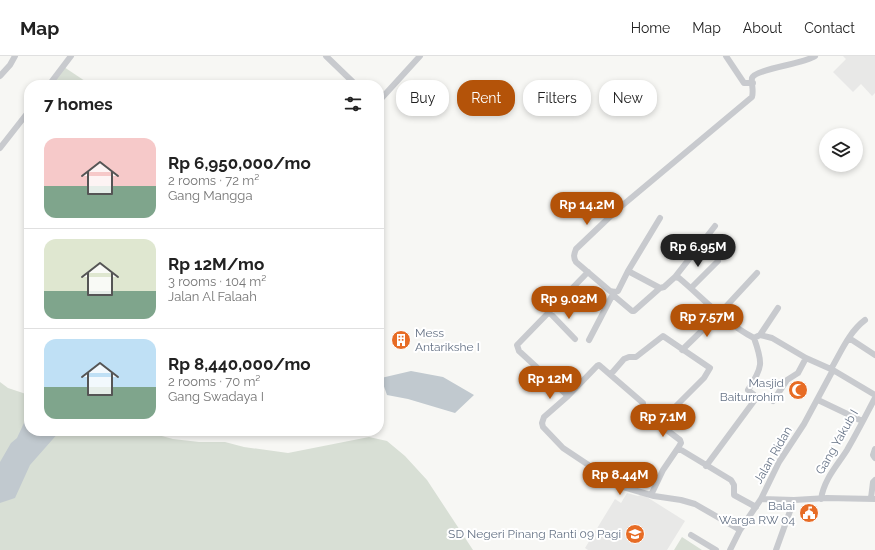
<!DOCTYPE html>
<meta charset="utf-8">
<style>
:root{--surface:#fff;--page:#f6f6f6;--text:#222;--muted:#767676;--line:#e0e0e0;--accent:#b45309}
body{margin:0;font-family:Raleway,sans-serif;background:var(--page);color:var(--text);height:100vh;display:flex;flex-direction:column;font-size:15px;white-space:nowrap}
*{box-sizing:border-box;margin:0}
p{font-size:13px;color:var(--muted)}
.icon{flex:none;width:22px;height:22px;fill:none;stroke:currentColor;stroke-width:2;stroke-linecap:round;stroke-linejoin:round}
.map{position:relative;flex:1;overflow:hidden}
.drawer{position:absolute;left:24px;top:24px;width:360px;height:356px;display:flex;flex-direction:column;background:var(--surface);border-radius:16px;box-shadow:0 2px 6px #0003}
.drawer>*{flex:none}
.hud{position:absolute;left:396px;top:24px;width:380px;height:36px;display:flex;gap:8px}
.fabs{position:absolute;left:819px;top:72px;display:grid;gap:8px}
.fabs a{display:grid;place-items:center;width:44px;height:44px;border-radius:50%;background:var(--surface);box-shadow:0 2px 6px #0003;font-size:20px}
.price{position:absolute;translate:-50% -34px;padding:0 9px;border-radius:14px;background:var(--accent);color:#fff;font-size:13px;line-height:26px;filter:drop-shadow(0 1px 2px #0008)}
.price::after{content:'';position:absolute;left:50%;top:24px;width:12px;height:9px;margin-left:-6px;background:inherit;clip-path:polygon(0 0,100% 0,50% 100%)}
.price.on{background:#222;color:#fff}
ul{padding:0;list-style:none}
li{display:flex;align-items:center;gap:12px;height:100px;padding:0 20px}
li+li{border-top:1px solid var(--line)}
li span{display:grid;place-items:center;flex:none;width:112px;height:80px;border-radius:12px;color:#555}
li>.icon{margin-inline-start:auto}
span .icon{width:48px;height:48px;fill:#fffc;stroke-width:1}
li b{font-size:17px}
h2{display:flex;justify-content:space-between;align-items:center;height:48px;padding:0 20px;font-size:17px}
.pill{padding:0 14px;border-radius:16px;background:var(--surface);box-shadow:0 2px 6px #0003;font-size:14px;line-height:36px}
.pill.on{background:var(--accent);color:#fff}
header{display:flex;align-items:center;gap:24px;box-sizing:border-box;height:56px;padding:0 20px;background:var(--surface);border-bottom:1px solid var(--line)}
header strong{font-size:19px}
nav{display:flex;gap:22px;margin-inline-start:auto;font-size:14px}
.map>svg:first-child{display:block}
.built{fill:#e8e8e7}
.green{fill:#d8dfd5}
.water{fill:#c1c9cf}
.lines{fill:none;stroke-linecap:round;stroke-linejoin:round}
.street{stroke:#c8cace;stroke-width:6}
.labels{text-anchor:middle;stroke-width:4;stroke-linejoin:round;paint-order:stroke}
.poi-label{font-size:12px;fill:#667386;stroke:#fff;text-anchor:end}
.street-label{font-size:12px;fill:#667386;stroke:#fff}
</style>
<header>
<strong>Map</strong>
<nav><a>Home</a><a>Map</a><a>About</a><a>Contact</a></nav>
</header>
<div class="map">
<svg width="875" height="494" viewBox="0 0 875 494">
<rect width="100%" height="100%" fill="#f7f7f4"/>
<path class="built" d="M 843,0 L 875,0 L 875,37 L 872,40 L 861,28 L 853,36 L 833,16 L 846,3 Z
M 627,437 L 638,440 L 642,438 L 685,465 L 667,494 L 588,494 L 585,492 L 615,443 L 621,447 Z"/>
<path class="green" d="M 64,11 L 91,29 L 52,29 Z
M 0,326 L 8,332 L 29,339 L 29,375 L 143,375 L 173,383 L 199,386 L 225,386 L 244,391 L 288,397 L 369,381 L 387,385 L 405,400 L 427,424 L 473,494 L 0,494 Z
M 682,481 L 702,494 L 674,494 Z"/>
<path class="water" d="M 411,315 L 443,321 L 474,339 L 455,357 L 408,343 L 387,339 L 381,322 Z
M 29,356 L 29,375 L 60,375 L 30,409 L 15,442 L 0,447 L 0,406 L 11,387 L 17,382 Z"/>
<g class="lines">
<path class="street" d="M 326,0 L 356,29
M 726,0 L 744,27 L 753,27
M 815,0 C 804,8 755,13 752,22 C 751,28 754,34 752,41 L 618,153 L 576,193 C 574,198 573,201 576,206 L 610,235 L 614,236 L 618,235 L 628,215 L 660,232 L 664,231 L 675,221 L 679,222 C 704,243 725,267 754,282 L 760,279 L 772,282 L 806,302 L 833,314 L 875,339
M 0,20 L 10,9 L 15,0
M 49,29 L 71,0
M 379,45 L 420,0
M 0,92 L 29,55
M 628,215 L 660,162
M 675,221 L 715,170
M 691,232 L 718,205
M 613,239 L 632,255 L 634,255 L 660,232
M 550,257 L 575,283
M 760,279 L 778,252
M 849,282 L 875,299
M 589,284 L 614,236
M 682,294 L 719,258 L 757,217
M 831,313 C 841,296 849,276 865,264
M 611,318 L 624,303 L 629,301 L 636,301 L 663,280 L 710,312 L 704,322 L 674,352 L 660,369
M 568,340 L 519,295 L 517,289 L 588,216
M 818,344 L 862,365
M 773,345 L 787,324 L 798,317 L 806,302
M 875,393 L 873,399 L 875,402
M 706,410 L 757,341 L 748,334 C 763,311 763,307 754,282
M 651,439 L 663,414 L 678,392
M 871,442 L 873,426 L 875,424
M 761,443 L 794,444 L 827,442 L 875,443
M 821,443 C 824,423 837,410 847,394 C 857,377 866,359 875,342
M 740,474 L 695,448 L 681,444 L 654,440 L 620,430 L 563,392 L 543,371 L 542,367 L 544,361 L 568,340 L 597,310 L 599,309 L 643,347 L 643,356 L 680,384 L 681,387 L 678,392 L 731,424 L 734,429 L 734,439 L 756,451
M 691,479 L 716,494
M 730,494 L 740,474 L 761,443 L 779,406 L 804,368 L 833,314
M 776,494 L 794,444"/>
</g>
<defs>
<symbol id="building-disc" viewBox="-11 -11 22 22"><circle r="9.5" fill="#e76c25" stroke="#fff"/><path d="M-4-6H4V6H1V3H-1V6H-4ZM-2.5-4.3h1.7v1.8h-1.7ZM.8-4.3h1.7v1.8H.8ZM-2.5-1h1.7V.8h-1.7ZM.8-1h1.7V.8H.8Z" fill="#fff"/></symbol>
<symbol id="mosque-disc" viewBox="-11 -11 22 22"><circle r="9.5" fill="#e76c25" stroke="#fff"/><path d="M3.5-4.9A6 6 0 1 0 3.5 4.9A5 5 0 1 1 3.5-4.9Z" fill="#fff"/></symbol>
<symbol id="civic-disc" viewBox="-11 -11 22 22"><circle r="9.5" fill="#e76c25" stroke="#fff"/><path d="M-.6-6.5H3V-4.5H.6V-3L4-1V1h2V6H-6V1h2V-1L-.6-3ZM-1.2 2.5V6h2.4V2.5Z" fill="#fff"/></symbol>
<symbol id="school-disc" viewBox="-11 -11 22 22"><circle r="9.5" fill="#e76c25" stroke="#fff"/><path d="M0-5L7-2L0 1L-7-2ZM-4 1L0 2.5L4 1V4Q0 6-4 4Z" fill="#fff"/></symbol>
</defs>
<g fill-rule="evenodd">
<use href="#building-disc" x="390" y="273" width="22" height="22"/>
<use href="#mosque-disc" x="787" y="323" width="22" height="22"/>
<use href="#civic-disc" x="798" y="446" width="22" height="22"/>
<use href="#school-disc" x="624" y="467" width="22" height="22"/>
</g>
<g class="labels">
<g class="poi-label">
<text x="415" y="281" text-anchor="start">Mess<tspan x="415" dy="14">Antarikshe I</tspan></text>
<text x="784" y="331">Masjid<tspan x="784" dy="14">Baiturrohim</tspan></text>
<text x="795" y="454">Balai<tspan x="795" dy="14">Warga RW 04</tspan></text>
<text x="621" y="482">SD Negeri Pinang Ranti 09 Pagi</text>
</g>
<g class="street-label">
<text transform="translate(837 386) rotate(-60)" y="4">Gang Yakub I</text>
<text transform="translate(773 399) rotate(-60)" y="4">Jalan Ridan</text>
</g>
</g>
</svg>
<div class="fabs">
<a><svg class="icon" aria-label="layers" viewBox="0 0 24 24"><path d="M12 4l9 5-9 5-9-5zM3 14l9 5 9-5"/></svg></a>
</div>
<b class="price" style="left:587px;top:170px">Rp 14.2M</b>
<b class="price on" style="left:698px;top:212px">Rp 6.95M</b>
<b class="price" style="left:569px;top:264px">Rp 9.02M</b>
<b class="price" style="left:707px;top:282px">Rp 7.57M</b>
<b class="price" style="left:550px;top:344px">Rp 12M</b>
<b class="price" style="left:663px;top:382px">Rp 7.1M</b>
<b class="price" style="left:620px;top:440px">Rp 8.44M</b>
<div class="hud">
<a class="pill">Buy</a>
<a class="pill on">Rent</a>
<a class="pill">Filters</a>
<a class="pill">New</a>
</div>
<section class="drawer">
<h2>7 homes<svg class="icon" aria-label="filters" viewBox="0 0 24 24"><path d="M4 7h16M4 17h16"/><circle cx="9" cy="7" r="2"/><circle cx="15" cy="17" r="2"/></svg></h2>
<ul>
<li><span style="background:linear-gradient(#f6c9c9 60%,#7fa58c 0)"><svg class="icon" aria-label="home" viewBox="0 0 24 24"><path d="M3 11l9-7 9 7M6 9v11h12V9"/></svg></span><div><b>Rp 6,950,000/mo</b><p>2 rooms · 72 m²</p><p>Gang Mangga</p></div></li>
<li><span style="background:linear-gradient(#dfe7d0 65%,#7fa58c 0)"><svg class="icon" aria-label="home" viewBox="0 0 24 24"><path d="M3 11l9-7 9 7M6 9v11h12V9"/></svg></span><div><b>Rp 12M/mo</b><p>3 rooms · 104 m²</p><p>Jalan Al Falaah</p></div></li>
<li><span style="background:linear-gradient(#bfe0f5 60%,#7fa58c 0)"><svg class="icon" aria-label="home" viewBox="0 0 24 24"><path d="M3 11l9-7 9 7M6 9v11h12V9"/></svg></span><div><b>Rp 8,440,000/mo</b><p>2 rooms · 70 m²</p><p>Gang Swadaya I</p></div></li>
</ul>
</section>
</div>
